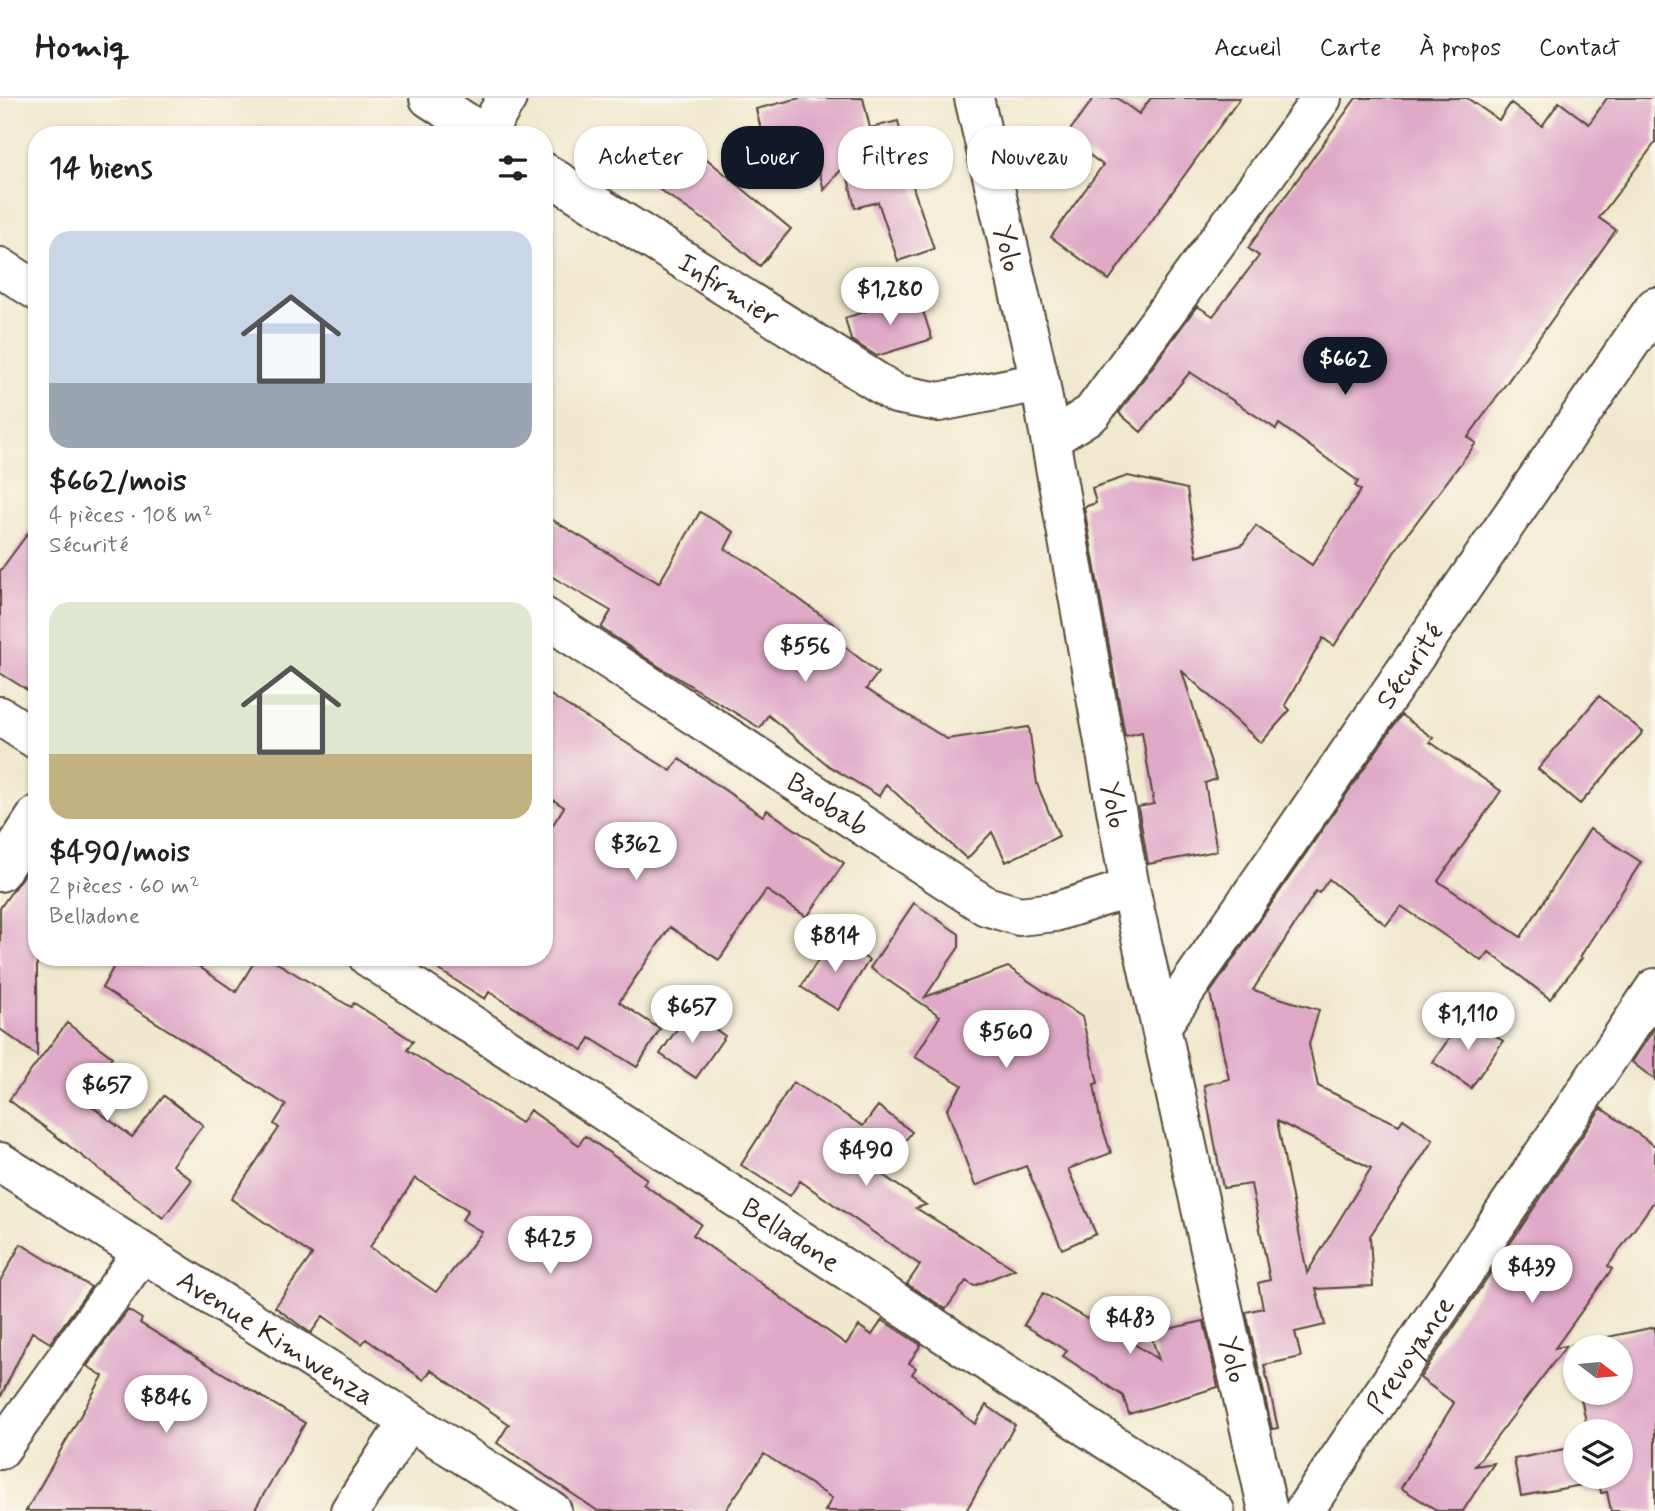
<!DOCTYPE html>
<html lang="fr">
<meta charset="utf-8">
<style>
:root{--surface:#fff;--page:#f2f2f2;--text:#202124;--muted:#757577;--line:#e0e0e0;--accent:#111827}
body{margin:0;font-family:Mynerve,sans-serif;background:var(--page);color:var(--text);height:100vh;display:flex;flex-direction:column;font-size:26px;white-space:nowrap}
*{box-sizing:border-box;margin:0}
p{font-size:23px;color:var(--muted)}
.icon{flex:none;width:38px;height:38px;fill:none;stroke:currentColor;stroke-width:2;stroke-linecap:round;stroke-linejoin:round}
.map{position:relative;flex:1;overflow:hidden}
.panel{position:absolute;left:28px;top:28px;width:525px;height:840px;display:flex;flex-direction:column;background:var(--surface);border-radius:28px;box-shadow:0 2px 5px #0004}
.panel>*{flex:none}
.guide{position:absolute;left:574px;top:28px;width:665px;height:63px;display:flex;gap:14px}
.needle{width:46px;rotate:106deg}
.buttons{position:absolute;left:1563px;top:1237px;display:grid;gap:14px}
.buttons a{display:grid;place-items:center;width:70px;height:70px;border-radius:50%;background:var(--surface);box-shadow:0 2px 5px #0004;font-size:35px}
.price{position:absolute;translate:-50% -60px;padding:0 16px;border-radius:24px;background:#fff;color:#222;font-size:23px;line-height:46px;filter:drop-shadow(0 2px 4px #0008)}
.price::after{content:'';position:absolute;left:50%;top:42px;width:21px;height:16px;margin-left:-10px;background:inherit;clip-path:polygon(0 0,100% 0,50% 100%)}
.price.current{background:var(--accent);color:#fff}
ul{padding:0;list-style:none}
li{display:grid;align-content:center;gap:14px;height:371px;padding:0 21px}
li span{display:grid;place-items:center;height:217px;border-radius:21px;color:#555}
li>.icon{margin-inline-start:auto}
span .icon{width:126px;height:126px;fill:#fffc;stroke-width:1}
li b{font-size:30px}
h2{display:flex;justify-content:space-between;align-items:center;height:84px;padding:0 21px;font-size:30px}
.pill{padding:0 24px;border-radius:28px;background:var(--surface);box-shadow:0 2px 5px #0004;font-size:24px;line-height:63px}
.pill.current{background:var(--accent);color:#fff}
header{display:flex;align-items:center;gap:42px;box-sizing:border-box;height:98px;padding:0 35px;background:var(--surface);border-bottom:2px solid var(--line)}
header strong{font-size:33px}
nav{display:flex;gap:38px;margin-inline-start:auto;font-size:24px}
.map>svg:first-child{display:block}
.building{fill:#dfa9c7;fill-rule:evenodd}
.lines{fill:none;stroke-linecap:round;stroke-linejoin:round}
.street-casing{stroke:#564638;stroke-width:42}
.secondary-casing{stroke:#564638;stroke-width:42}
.street{stroke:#fff;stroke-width:38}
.secondary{stroke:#fff;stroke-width:38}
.labels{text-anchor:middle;stroke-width:7;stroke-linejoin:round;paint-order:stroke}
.street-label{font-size:28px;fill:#3b2a1e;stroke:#fbf7ec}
</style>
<header>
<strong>Homiq</strong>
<nav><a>Accueil</a><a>Carte</a><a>À propos</a><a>Contact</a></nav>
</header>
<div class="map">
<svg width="1655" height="1413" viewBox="0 0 1655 1413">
<rect width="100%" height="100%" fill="#fbf7ec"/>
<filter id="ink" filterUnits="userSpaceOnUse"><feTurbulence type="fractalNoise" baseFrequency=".0143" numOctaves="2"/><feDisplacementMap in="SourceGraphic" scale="14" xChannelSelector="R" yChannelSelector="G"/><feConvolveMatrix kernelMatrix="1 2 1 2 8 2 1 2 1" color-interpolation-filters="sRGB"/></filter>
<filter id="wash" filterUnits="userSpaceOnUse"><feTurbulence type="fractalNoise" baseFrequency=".00686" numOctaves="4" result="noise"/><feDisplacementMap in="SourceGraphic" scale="28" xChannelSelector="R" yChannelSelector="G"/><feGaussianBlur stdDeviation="1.57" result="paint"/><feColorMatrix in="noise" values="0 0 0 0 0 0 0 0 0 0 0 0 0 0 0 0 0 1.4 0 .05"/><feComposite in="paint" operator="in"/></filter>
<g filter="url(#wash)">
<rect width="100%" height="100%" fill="#f0e8ce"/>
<g id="blocks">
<path class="building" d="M 800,0 L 863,0 L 870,30 L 898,23 L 914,92 L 934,151 L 898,163 L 878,104 L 855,110 L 845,67 L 824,92 L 814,53 L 769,64 L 756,11 Z
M 1094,0 L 1117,0 L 1139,16 L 1151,0 L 1240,0 L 1109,182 L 1051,139 L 1103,67 L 1065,39 Z
M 1356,0 L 1467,0 L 1499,22 L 1511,5 L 1542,28 L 1559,4 L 1589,26 L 1607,0 L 1655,0 L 1655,45 L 1599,120 L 1616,132 L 1468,339 L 1476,345 L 1397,450 L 1334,548 L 1323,540 L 1285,607 L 1290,612 L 1261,645 L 1182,573 L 1216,681 L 1205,685 L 1217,753 L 1148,766 L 1138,709 L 1154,706 L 1142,634 L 1125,638 L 1084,409 L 1096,405 L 1092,390 L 1128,378 L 1187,391 L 1197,459 L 1242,447 L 1256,428 L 1312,467 L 1361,392 L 1355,388 L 1358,383 L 1279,326 L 1276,331 L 1190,274 L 1141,334 L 1119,315 L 1197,208 L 1213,218 L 1259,158 L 1248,150 Z
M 653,41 L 694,69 L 702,57 L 791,131 L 760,168 L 713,128 L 632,73 Z
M 918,197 L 932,241 L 877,258 L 851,242 L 845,220 Z
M 700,414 L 734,434 L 725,451 L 750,465 L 840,531 L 834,540 L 878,575 L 866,591 L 947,641 L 1029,629 L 1037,686 L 1059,738 L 1006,764 L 992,734 L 967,761 L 886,686 L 879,698 L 829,668 L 768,617 L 760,630 L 655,566 L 601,530 L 611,513 L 544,474 L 544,417 L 659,485 Z
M 37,423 L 37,598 L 0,575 L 0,473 Z
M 544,593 L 671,673 L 679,661 L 763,718 L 767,712 L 844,765 L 807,819 L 766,792 L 719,862 L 670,829 L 619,904 L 660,931 L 637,969 L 590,940 L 583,952 L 489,894 L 485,901 L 419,859 L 544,859 L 544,741 L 564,709 L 544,696 Z
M 1599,598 L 1643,634 L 1580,706 L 1538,671 Z
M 1401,617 L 1433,640 L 1430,644 L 1501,693 L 1438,783 L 1521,839 L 1590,731 L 1641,764 L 1580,859 L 1582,860 L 1550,901 L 1489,854 L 1482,863 L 1401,808 L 1386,827 L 1329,781 L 1319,795 L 1316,793 L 1253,892 L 1319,912 L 1309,946 L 1318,988 L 1399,1027 L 1403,1021 L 1433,1042 L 1370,1138 L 1373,1188 L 1316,1191 L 1325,1227 L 1295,1234 L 1301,1259 L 1264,1267 L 1278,1330 L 1272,1331 L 1246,1214 L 1263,1210 L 1258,1185 L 1270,1182 L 1251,1086 L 1223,1090 L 1204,987 L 1229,981 L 1210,895 ZM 1277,1023 L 1371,1070 L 1307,1175 Z
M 37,758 L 37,958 L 0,931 L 0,810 Z
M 914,805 L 959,836 L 959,849 L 925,899 L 1008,869 L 1082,919 L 1098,985 L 1094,986 L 1100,1022 L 1111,1055 L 1068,1071 L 1096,1136 L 1062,1151 L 1026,1068 L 975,1088 L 947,1011 L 962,987 L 915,959 L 940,918 L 870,870 Z
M 832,840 L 869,862 L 838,912 L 801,889 Z
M 119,859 L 185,859 L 236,894 L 257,859 L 267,859 L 351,909 L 354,905 L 413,943 L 407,952 L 521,1025 L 530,1012 L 579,1047 L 585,1038 L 647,1081 L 643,1086 L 701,1126 L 693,1137 L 846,1246 L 859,1228 L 872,1237 L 882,1222 L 921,1247 L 909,1265 L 916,1270 L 912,1276 L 975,1326 L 986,1307 L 1015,1327 L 966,1413 L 825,1413 L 832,1400 L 764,1356 L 725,1413 L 598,1413 L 497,1345 L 509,1326 L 431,1272 L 424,1282 L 366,1241 L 362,1246 L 323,1218 L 311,1235 L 305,1231 L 275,1209 L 312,1157 L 231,1101 L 279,1030 L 274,1026 L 286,1007 L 102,890 ZM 415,1080 L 468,1112 L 462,1122 L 482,1134 L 436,1194 L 370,1149 Z
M 689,913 L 725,938 L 696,980 L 660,956 Z
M 1465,917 L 1503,943 L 1471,990 L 1433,964 Z
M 67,925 L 112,959 L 81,1000 L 132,1039 L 164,998 L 203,1027 L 172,1067 L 192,1082 L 163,1120 L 9,1002 Z
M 1655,929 L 1655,982 L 1632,964 Z
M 793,984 L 863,1028 L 878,1008 L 912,1034 L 880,1075 L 926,1107 L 916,1110 L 1015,1171 L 974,1188 L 966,1183 L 946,1211 L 907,1186 L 920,1167 L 800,1083 L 790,1098 L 741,1067 Z
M 1601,1010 L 1655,1048 L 1655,1102 L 1608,1168 L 1612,1171 L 1555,1250 L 1566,1248 L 1475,1368 L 1494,1365 L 1463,1413 L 1438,1413 L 1401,1390 L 1454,1305 L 1420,1280 Z
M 21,1146 L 91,1189 L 50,1245 L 32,1234 L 0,1300 L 0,1183 Z
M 1043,1195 L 1087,1221 L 1090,1217 L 1159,1262 L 1150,1235 L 1204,1223 L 1218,1289 L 1129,1316 L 1123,1298 L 1063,1258 L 1067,1253 L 1024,1227 Z
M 128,1212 L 142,1221 L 140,1225 L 305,1325 L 254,1413 L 26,1413 L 103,1278 L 87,1268 Z
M 1655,1229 L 1655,1413 L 1611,1413 L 1607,1394 L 1601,1395 L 1599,1384 L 1521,1398 L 1514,1361 L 1575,1349 L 1575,1379 L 1620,1379 L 1620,1334 L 1588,1334 L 1580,1295 L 1620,1295 L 1620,1250 L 1575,1250 L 1575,1272 L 1570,1247 Z"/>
</g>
</g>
<g filter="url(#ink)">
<use href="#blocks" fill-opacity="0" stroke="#564638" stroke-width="2"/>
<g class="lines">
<defs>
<g id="street">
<path d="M 429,0 L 485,37"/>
<path id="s1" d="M 974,0 L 1040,284 L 1130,790 L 1268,1413"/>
<path d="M 485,37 L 507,0"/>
<path id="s2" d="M 544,74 L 896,296 L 939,304 L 1040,284"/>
<path d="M 0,169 L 37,193"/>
<path d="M 1051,341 L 1092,315 L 1322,0"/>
<path id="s3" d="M 544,519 L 986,808 L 1019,818 L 1055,814 L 1130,790"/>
<path d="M 0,618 L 37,642"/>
<path d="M 0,774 L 37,717"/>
<path id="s4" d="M 368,859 L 1215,1413"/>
<path id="s5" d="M 1162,927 L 1655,209"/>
<path d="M 0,1352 L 142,1155"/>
<path d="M 350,1413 L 409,1322"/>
<path id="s6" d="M 1304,1413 L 1655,890"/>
</g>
<g id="secondary">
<path id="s7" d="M 0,1064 L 552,1413"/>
</g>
</defs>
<use href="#street" class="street-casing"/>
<use href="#secondary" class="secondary-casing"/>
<use href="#street" class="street"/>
<use href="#secondary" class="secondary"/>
</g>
</g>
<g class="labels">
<g class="street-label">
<text dy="10" stroke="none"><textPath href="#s1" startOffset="154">Yolo</textPath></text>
<text dy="10" stroke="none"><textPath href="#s2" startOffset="219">Infirmier</textPath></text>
<text dy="10" stroke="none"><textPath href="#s5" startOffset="436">Sécurité</textPath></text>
<text dy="10" stroke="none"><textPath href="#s3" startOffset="340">Baobab</textPath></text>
<text dy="10" stroke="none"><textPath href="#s1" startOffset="721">Yolo</textPath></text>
<text dy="10" stroke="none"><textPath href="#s4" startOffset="506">Belladone</textPath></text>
<text dy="10" stroke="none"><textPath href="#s7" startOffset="327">Avenue Kimwenza</textPath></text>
<text dy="10" stroke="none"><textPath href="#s6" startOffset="189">Prevoyance</textPath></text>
<text dy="10" stroke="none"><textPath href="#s1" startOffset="1288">Yolo</textPath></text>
</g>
</g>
</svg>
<div class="buttons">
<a><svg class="needle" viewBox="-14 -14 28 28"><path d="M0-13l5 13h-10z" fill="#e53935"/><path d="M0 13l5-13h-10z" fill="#757577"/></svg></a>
<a><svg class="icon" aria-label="layers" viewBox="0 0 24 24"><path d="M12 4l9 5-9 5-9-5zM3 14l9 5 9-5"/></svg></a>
</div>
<b class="price" style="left:890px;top:229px">$1,280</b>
<b class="price current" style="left:1345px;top:299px">$662</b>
<b class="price" style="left:805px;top:586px">$556</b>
<b class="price" style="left:636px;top:784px">$362</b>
<b class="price" style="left:835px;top:876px">$814</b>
<b class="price" style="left:692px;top:947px">$657</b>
<b class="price" style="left:1468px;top:954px">$1,110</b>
<b class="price" style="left:1006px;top:972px">$560</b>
<b class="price" style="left:107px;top:1025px">$657</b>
<b class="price" style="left:866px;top:1090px">$490</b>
<b class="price" style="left:550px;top:1178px">$425</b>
<b class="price" style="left:1532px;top:1207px">$439</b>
<b class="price" style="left:1130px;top:1258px">$483</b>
<b class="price" style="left:166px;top:1337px">$846</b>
<div class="guide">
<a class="pill">Acheter</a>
<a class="pill current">Louer</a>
<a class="pill">Filtres</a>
<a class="pill">Nouveau</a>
</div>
<section class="panel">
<h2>14 biens<svg class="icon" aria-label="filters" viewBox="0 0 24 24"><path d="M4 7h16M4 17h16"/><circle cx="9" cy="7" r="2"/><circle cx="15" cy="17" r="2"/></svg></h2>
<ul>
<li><span style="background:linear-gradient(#c9d6e8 70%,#9aa5b1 0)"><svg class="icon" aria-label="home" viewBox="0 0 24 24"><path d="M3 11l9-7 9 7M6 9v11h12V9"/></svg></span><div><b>$662/mois</b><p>4 pièces · 108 m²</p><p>Sécurité</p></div></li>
<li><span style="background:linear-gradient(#dfe7d0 70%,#c2b280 0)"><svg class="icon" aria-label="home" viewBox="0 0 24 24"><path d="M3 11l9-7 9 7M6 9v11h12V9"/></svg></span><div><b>$490/mois</b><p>2 pièces · 60 m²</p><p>Belladone</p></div></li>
</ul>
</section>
</div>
